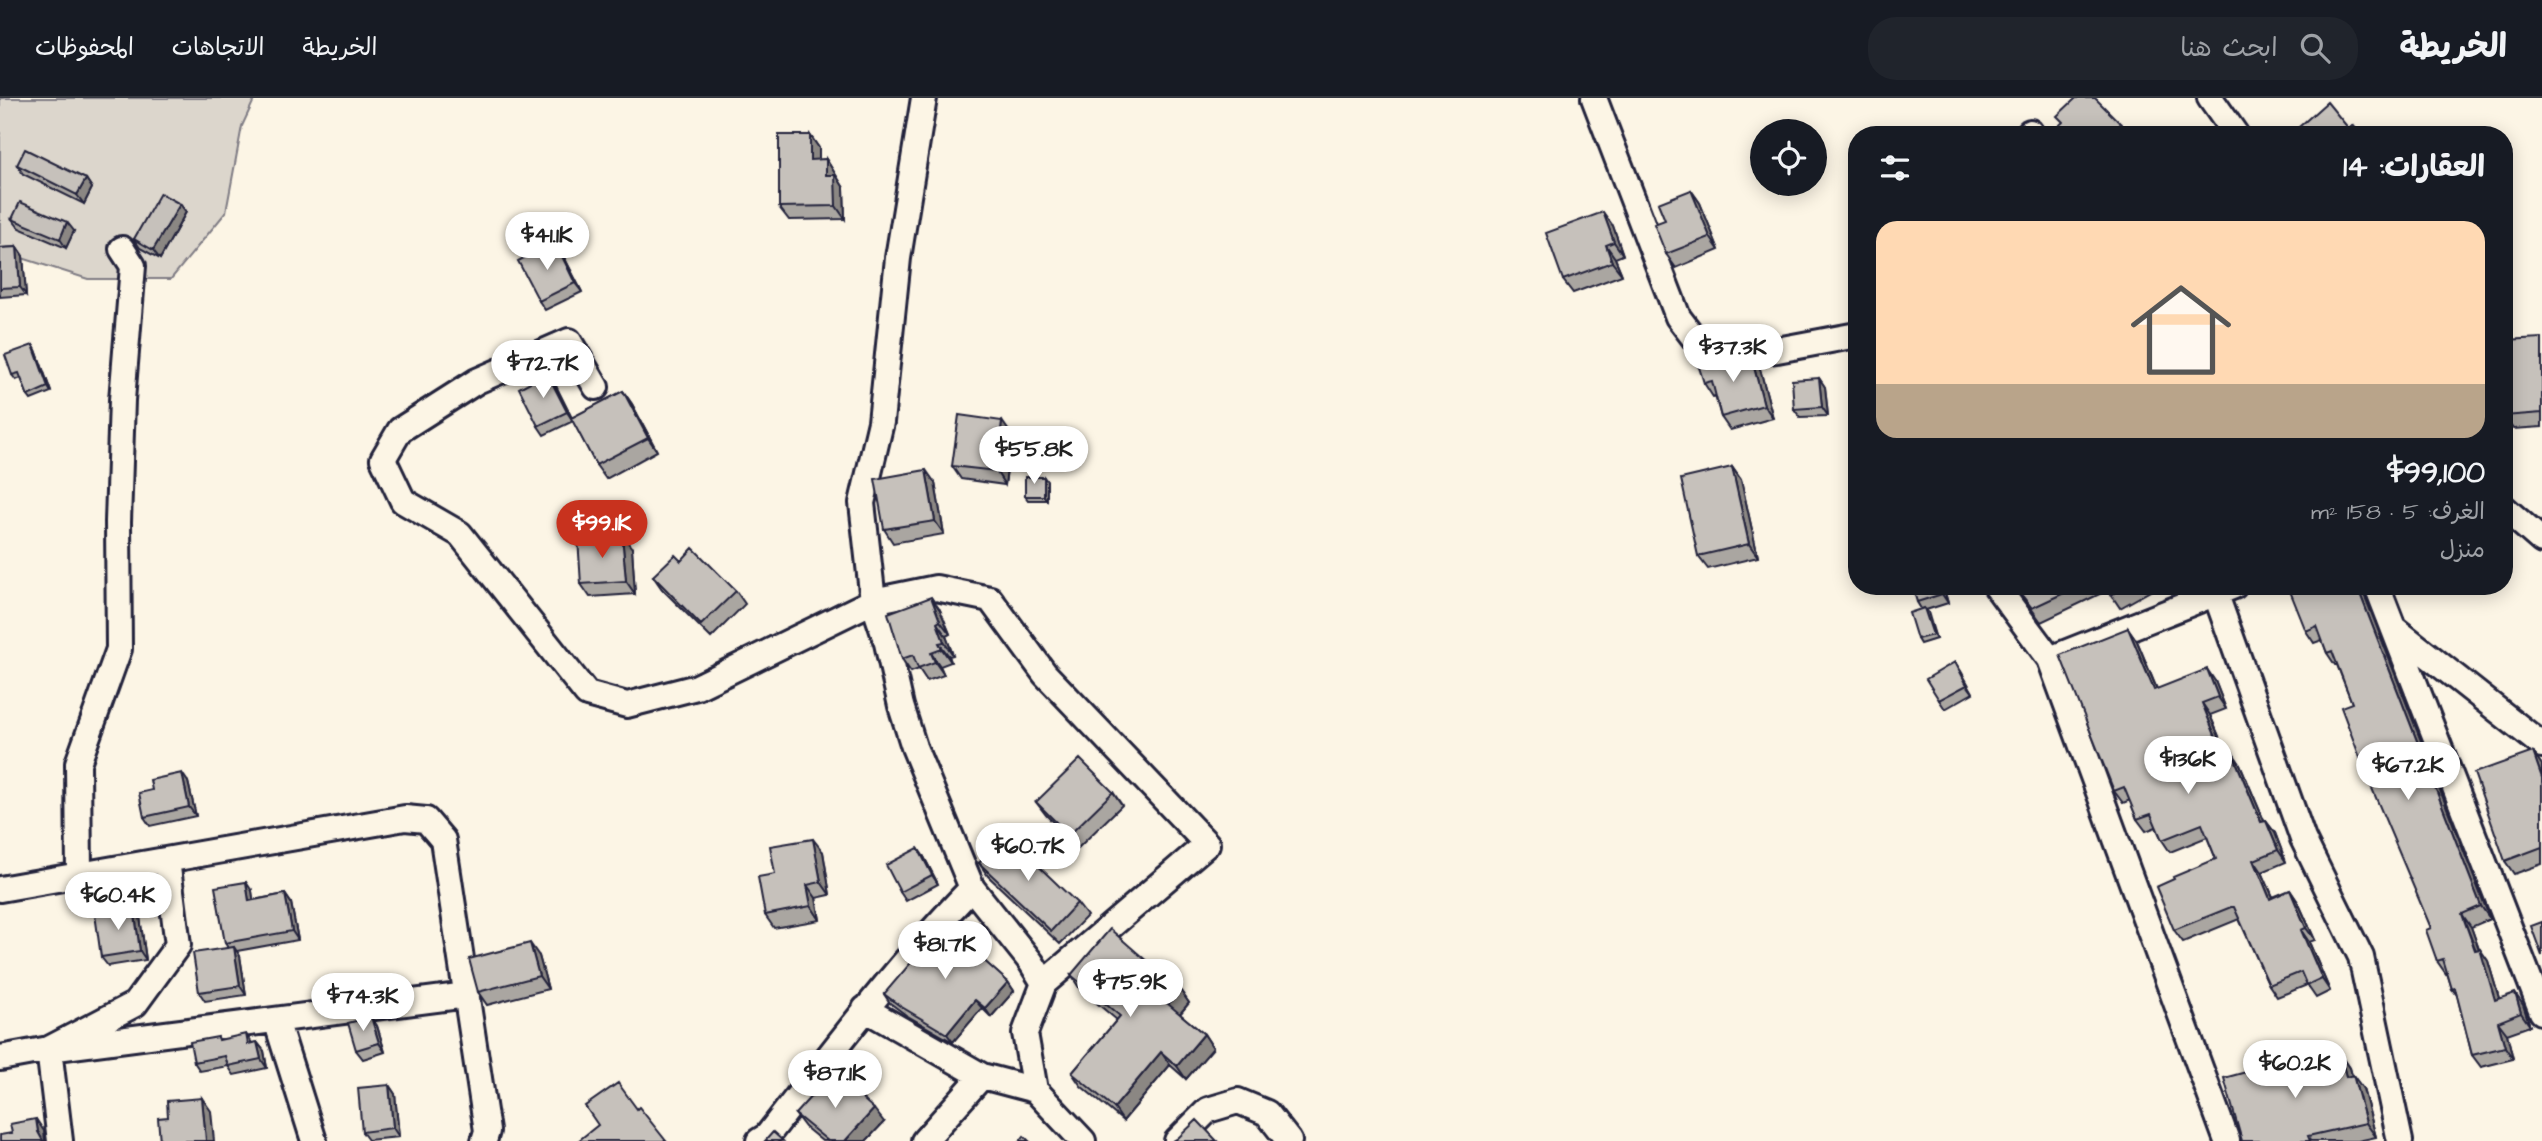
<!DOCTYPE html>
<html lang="ar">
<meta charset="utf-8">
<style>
:root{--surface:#171b24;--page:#20242c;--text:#f1f3f6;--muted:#9ea1a6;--line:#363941;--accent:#c8321e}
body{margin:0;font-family:"Architects Daughter","Playpen Sans Arabic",sans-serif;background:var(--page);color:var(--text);direction:rtl;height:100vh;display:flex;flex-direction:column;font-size:26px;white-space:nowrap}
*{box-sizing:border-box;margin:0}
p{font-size:23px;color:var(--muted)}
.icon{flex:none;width:38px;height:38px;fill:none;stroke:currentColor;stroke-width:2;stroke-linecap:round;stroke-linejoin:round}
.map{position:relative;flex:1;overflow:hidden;direction:ltr}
.drawer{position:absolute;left:1848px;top:28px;width:665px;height:469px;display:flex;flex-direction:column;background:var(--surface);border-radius:28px;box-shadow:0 4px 18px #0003;direction:rtl}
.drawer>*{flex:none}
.tools{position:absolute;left:1750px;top:21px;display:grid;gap:14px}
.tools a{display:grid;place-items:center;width:77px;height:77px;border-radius:50%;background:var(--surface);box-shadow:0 4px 18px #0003;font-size:35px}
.price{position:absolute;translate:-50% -60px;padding:0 16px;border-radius:24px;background:#fff;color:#222;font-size:23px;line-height:46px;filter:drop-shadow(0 2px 4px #0008)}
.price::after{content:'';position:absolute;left:50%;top:42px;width:21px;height:16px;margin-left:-10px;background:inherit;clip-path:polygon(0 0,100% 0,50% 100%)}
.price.active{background:var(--accent);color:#fff}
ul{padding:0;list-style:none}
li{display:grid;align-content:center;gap:14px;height:371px;padding:0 28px}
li+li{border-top:2px solid var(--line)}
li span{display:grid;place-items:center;height:217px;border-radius:21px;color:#555}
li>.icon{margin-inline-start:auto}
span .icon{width:126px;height:126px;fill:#fffc;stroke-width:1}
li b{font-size:30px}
h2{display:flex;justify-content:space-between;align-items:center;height:84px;padding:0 28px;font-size:30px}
header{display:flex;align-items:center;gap:42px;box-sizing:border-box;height:98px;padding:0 35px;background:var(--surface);border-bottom:2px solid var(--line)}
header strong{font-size:33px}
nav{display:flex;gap:38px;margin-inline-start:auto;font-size:24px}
.search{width:490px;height:63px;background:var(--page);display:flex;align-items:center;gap:18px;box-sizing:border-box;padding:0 24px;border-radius:28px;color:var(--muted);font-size:26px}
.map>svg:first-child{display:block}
.green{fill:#dcd6cc;stroke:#7f7c84;stroke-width:2}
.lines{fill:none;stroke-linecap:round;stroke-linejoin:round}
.street-casing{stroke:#22223b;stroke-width:30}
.street{stroke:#fcf5e5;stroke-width:24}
.wall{fill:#aaa6a1;stroke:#22223b;stroke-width:2}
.shaded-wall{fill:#8b8783;stroke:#22223b;stroke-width:2}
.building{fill:#c6c1bb;stroke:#22223b;stroke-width:2}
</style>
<header>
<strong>الخريطة</strong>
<div class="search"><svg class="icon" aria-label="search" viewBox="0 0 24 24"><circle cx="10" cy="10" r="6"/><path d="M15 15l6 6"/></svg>ابحث هنا</div>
<nav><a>الخريطة</a><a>الاتجاهات</a><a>المحفوظات</a></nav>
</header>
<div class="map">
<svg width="2542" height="1043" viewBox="0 0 2542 1043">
<rect width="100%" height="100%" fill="#fcf5e5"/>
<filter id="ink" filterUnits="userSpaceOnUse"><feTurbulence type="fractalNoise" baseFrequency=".0143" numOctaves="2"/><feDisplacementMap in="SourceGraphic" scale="14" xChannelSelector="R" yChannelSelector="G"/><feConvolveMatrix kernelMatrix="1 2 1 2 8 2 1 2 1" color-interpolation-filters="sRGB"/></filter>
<g filter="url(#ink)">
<path class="green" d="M 0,0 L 255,0 L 242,28 L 226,114 L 171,181 L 88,181 L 0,153 Z"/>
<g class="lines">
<defs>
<path id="street" d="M 924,0 L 898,160 L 881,324 L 862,405 L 873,503 L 887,545 L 901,608 L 914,649 L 972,790 L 1031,864 L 1044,885 L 1025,935 L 1035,992 L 1083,1043
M 1594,0 L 1678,219 L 1710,261 L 1777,252 L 1857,237
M 2210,0 L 2236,37
M 2030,34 L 2032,37
M 596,289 L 569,243 L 477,283 L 400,332 L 383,361 L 403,403 L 460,436 L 587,596 L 627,607 L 697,589 L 873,503 L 936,490 L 990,501 L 1045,576 L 1207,746 L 1044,885
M 2504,410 L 2542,443
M 1996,488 L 2050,561 L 2227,1043
M 2377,488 L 2542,914
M 2216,497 L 2303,741 L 2361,859 L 2400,1043
M 2396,532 L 2542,647
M 2050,561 L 2234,488
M 79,777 L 78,665 L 119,551 L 118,424 L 122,302 L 133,168 L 122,151
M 0,791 L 405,720 L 426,722 L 443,742 L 487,1033 L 484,1043
M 865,911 L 982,978 L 1035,992
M 276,922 L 314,1043
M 0,960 L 49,951 L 467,897
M 60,1043 L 49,951 L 135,906 L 178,847 L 167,762
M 759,1043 L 767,1038 C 833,953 897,867 972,790
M 924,1043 L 982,978
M 1177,1043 L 1208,1012 L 1238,1003 L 1267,1015 L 1289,1043"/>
</defs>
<use href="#street" class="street-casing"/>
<use href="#street" class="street"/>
</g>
<path class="wall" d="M 810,37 L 819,50 L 819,62 L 826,61 L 844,90 L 845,121 L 789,122 L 779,109 Z
M 17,67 L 86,81 L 92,90 L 84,106 L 23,76 Z
M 1691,92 L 1700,105 L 1719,152 L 1676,170 L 1666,156 L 1665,122 Z
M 180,106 L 186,114 L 160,161 L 140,150 L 134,141 Z
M 12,121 L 74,133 L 66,150 L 19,130 Z
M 1613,128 L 1623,157 L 1615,160 L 1622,177 L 1573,195 L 1563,182 Z
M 17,149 L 23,158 L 26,197 L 0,199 L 0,150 Z
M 561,153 L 582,194 L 545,212 L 539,203 Z
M 2542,240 L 2542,329 L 2513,331 L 2504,318 Z
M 33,247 L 36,252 L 51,294 L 31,302 L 28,298 L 21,280 L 16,282 L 12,277 Z
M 1731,263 L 1760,271 L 1773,320 L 1730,332 L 1721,319 L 1715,298 L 1713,299 L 1704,285 Z
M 547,275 L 554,284 L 572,320 L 623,293 L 632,306 L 657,353 L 606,381 L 596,367 L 573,323 L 544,337 L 538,328 Z
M 1819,280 L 1825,289 L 1828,318 L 1800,319 L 1794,311 Z
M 1011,336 L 1005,387 L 961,381 L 952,368 Z
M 1732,369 L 1741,382 L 1758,459 L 1708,471 L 1698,458 Z
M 1047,383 L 1047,402 L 1028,402 L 1025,398 Z
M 935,385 L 944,436 L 893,445 L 884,431 Z
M 632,450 L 635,496 L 590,499 L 581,486 Z
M 681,463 L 736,493 L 745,506 L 711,540 L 662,491 L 653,478 Z
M 1943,488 L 1948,505 L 1926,512 L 1936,541 L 1920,546 L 1917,541 L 1921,511 L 1917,504 Z
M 2017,488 L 2159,488 L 2120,510 L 2108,492 L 2041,524 L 2021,496 Z
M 2364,496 L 2490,821 L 2471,829 L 2479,851 L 2488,863 L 2499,900 L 2523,907 L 2530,928 L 2507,936 L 2513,961 L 2481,969 L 2472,957 L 2457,897 L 2452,891 L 2447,875 L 2446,876 L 2437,863 L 2431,830 L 2352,605 L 2337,567 L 2335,567 L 2327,555 L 2322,542 L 2314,545 L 2306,533 Z
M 940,512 L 950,536 L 946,538 L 953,557 L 949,558 L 951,564 L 940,568 L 944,577 L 927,583 L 919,571 L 911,574 L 902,561 Z
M 2128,530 L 2137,543 L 2157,591 L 2215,583 L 2226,611 L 2210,617 L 2226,656 L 2232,654 L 2240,666 L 2264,723 L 2266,723 L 2275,735 L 2286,764 L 2262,774 L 2273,799 L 2290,792 L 2298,804 L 2315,842 L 2309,844 L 2330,893 L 2316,900 L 2307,887 L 2277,899 L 2269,887 L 2239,821 L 2183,844 L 2174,832 L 2174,781 L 2216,761 L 2207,739 L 2170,754 L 2162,742 L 2156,729 L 2146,733 L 2137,721 L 2130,702 L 2123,705 L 2114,693 Z
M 1955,564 L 1973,595 L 1945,611 L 1939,602 Z
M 2533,654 L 2542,667 L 2542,766 L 2514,776 L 2505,763 Z
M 188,684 L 196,718 L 150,728 L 144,719 Z
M 1113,694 L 1122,707 L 1078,750 L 1046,717 L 1036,704 Z
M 823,754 L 830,797 L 816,800 L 820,822 L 774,830 L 765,817 L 775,776 Z
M 924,759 L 938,786 L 906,803 L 900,794 Z
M 979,765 L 1077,805 L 1087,818 L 1060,846 L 988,778 Z
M 252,793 L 253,802 L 285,796 L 291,805 L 298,842 L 237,853 L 240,858 L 246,897 L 205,903 L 199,894 L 228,850 L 225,845 Z
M 134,810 L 140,819 L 146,862 L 108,868 L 101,859 Z
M 971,848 L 976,856 L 1008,884 L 1014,893 L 991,919 L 982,910 L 953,944 L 906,917 L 890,905 L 884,896 Z
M 539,858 L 548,891 L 487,907 L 478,894 Z
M 1071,877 L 1180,892 L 1189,905 L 1180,916 L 1204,936 L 1213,950 L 1186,981 L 1170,967 L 1123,1023 L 1081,988 L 1072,975 L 1117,922 L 1080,891 Z
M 371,919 L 377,928 L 385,954 L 363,961 L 356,952 Z
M 220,941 L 252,945 L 257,944 L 264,953 L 267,970 L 234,977 L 228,968 L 200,973 L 194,964 Z
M 2340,955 L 2350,970 L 2352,977 L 2363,991 L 2376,1039 L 2358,1043 L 2242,1043 L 2290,967 Z
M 389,987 L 395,996 L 399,1039 L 368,1042 L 362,1034 Z
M 795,1016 L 884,1024 L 866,1043 L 822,1043 L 805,1029 Z"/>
<path class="shaded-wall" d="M 810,37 L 819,50 L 819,75 L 810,62 Z
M 826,61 L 844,90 L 845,121 L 836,108 L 826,77 Z
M 86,81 L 92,90 L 84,106 L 77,97 Z
M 1691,92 L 1700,105 L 1719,152 L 1710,139 Z
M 180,106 L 186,114 L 160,161 L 153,152 Z
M 1603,114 L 1613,128 L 1623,157 L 1614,144 Z
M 67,124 L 74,133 L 66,150 L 60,141 Z
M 555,144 L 561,153 L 582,194 L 575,185 Z
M 1606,147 L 1615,160 L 1622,177 L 1612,164 Z
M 17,149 L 23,158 L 26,197 L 20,189 Z
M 33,247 L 36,252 L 51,294 L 48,289 Z
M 1751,258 L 1760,271 L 1773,320 L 1764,307 Z
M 547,275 L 554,284 L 573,323 L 567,314 Z
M 1819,280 L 1825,289 L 1828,318 L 1822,309 Z
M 623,293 L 632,306 L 657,353 L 648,340 Z
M 1002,323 L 1011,336 L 1005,387 L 996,373 Z
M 1732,369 L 1741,382 L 1758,459 L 1749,446 Z
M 926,372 L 935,385 L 944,436 L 935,423 Z
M 1044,379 L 1047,383 L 1047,402 L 1044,398 Z
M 622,437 L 632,450 L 635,496 L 626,483 Z
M 1939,488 L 1943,488 L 1948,505 L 1942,496 Z
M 2357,488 L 2359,488 L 2364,496 L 2490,821 L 2481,808 Z
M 931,499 L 940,512 L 950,536 L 940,523 Z
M 1924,510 L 1928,514 L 1936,541 L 1933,537 Z
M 937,525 L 946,538 L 953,557 L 944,544 Z
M 2128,530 L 2137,543 L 2162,604 L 2154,592 Z
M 939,545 L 949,558 L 951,564 L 942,551 Z
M 931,555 L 940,568 L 944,577 L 935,564 Z
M 1955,564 L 1961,573 L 1973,595 L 1967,587 Z
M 2207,571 L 2215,583 L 2226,611 L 2218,599 Z
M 2202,605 L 2210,617 L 2232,669 L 2223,657 Z
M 2232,654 L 2240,666 L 2270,737 L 2261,724 Z
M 2533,654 L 2542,667 L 2542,680 Z
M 182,675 L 188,684 L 196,718 L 189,709 Z
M 2266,723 L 2275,735 L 2286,764 L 2278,752 Z
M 813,741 L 823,754 L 830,797 L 821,784 Z
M 918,750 L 924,759 L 938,786 L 932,777 Z
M 2254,762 L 2262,774 L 2279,813 L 2270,801 Z
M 246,784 L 252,793 L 255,812 L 249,803 Z
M 807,787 L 816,800 L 820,822 L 811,808 Z
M 2290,792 L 2298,804 L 2315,842 L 2306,830 Z
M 285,796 L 291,805 L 298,842 L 292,833 Z
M 134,810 L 140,819 L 146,862 L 140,853 Z
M 2462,816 L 2471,829 L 2482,860 L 2480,851 L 2488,863 L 2503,914 L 2495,902 Z
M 2301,832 L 2309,844 L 2330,893 L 2322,881 Z
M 530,845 L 539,858 L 548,891 L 539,878 Z
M 234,849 L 240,858 L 246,897 L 240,888 Z
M 1008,884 L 1014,893 L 991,919 L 985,910 Z
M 1180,892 L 1189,905 L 1177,919 L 1168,906 Z
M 2515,895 L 2523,907 L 2530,928 L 2521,915 Z
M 975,902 L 982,910 L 953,944 L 947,936 Z
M 371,919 L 377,928 L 385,954 L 379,945 Z
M 2498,924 L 2507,936 L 2513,961 L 2505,949 Z
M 246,936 L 252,945 L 248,946 Z
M 1204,936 L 1213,950 L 1186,981 L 1177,968 Z
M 257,944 L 264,953 L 267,970 L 261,961 Z
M 1161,954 L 1170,967 L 1123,1023 L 1114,1010 Z
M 2340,955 L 2350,970 L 2356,993 L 2346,979 Z
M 2353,977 L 2363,991 L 2376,1039 L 2366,1025 Z
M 389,987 L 395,996 L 399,1039 L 393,1030 Z
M 202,1000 L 211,1013 L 214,1043 L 206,1043 Z
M 874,1011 L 884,1024 L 866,1043 L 845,1043 Z
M 36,1021 L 44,1033 L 45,1043 L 43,1043 L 38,1034 Z"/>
<path class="building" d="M 2076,0 L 2095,0 L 2132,37 L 2057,37 L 2053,33 L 2063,24 L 2057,18 Z
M 2327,4 L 2349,31 L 2353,27 L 2361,37 L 2290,37 Z
M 779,37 L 810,37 L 810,62 L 826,61 L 826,77 L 835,77 L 836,108 L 779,109 Z
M 25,51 L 86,81 L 77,97 L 17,67 Z
M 1691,92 L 1710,139 L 1666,156 L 1654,126 L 1665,122 L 1658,105 Z
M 160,95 L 180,106 L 153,152 L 134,141 Z
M 20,104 L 67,124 L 60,141 L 12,121 Z
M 1603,114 L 1614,144 L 1606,147 L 1612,164 L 1563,182 L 1546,135 Z
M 555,144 L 575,185 L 539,203 L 518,163 Z
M 17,149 L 20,189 L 0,190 L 0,150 Z
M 2542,240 L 2542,315 L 2504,318 L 2504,242 Z
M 33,247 L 48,289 L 28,298 L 19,275 L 12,277 L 5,257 Z
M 1751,258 L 1764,307 L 1721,319 L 1712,283 L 1704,285 L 1698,266 L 1729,259 L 1730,264 Z
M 547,275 L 567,314 L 538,328 L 519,290 Z
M 1819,280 L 1822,309 L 1794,311 L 1792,282 Z
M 623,293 L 648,340 L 596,367 L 571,320 Z
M 959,317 L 1002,323 L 996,373 L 952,368 Z
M 1732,369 L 1749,446 L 1698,458 L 1681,381 Z
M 926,372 L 935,423 L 884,431 L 875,381 Z
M 1025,379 L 1044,379 L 1044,398 L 1025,398 Z
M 622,437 L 626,483 L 581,486 L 578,440 Z
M 693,450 L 736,493 L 701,527 L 653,478 L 675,457 L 681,463 Z
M 1912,488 L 1939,488 L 1942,496 L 1917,504 Z
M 2017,488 L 2079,488 L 2032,510 L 2021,496 Z
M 2106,488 L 2126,488 L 2111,497 Z
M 2288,488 L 2357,488 L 2481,808 L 2462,816 L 2475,852 L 2480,851 L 2495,902 L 2515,895 L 2521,915 L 2498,924 L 2505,949 L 2472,957 L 2455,890 L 2452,891 L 2443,861 L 2437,863 L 2426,832 L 2431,830 L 2368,681 L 2341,609 L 2352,605 L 2332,553 L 2327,555 L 2317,528 L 2306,533 Z
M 931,499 L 940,523 L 937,525 L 944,544 L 939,545 L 942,551 L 931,555 L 935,564 L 918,570 L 913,557 L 902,561 L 888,515 Z
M 1924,510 L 1933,537 L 1917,541 L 1909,515 Z
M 2128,530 L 2154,592 L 2207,571 L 2218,599 L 2202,605 L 2223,657 L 2232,654 L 2261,724 L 2266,723 L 2278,752 L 2254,762 L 2270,801 L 2290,792 L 2306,830 L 2301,832 L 2322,881 L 2307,888 L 2301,874 L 2269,887 L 2234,809 L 2231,809 L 2174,832 L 2156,789 L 2174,781 L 2173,779 L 2216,761 L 2202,726 L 2162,742 L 2151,716 L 2137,721 L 2124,689 L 2114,693 L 2060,557 Z
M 1955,564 L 1967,587 L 1939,602 L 1926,581 Z
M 2533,654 L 2542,680 L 2542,749 L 2505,763 L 2474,675 Z
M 1080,661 L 1113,694 L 1069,737 L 1036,704 Z
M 182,675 L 189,709 L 144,719 L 139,695 L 152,692 L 150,682 Z
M 1005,736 L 1077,805 L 1051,833 L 979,765 Z
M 813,741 L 821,784 L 807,787 L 811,808 L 765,817 L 758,779 L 775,776 L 770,748 Z
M 918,750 L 932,777 L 900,794 L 886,767 Z
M 246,784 L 249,803 L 285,796 L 292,833 L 225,845 L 215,789 Z
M 134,810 L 140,853 L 101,859 L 95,816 Z
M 2542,824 L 2542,858 L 2531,828 Z
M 944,826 L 971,848 L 970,850 L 1008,884 L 985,910 L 975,902 L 947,936 L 900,908 L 884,896 Z
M 1110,831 L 1180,892 L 1168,906 L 1204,936 L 1177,968 L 1161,954 L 1114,1010 L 1072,975 L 1120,918 L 1071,877 Z
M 530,845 L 539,878 L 478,894 L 469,861 Z
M 234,849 L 240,888 L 199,894 L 193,855 Z
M 371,919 L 379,945 L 356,952 L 348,925 Z
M 246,936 L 248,946 L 257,944 L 261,961 L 228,968 L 225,958 L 194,964 L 190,944 L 218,939 L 219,942 Z
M 2340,955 L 2346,979 L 2353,977 L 2366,1025 L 2308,1038 L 2310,1043 L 2242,1043 L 2224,980 L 2287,963 L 2289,967 Z
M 833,974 L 874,1011 L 845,1043 L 828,1043 L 795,1016 Z
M 618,985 L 637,1011 L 639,1009 L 666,1043 L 578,1043 L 598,1027 L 585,1008 Z
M 389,987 L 393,1030 L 362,1034 L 358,990 Z
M 202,1000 L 206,1043 L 160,1043 L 158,1020 L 168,1019 L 167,1003 Z
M 36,1021 L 38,1034 L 43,1043 L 0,1043 L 0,1037 L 12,1035 L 10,1026 Z
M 1197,1022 L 1217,1043 L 1173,1043 L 1178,1040 Z
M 773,1034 L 783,1043 L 765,1043 Z
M 1024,1038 L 1029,1043 L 1020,1043 Z"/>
</g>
</svg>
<div class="tools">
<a><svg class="icon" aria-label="locate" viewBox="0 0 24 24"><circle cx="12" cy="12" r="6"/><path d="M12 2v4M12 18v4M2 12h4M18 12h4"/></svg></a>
</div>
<b class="price" style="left:547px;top:174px">$41.1K</b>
<b class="price" style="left:1733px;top:286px">$37.3K</b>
<b class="price" style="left:543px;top:302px">$72.7K</b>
<b class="price" style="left:1034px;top:388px">$55.8K</b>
<b class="price active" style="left:602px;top:462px">$99.1K</b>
<b class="price" style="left:2188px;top:698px">$136K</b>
<b class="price" style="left:2408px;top:704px">$67.2K</b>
<b class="price" style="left:1028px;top:785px">$60.7K</b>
<b class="price" style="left:118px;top:834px">$60.4K</b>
<b class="price" style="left:945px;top:883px">$81.7K</b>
<b class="price" style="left:1130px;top:921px">$75.9K</b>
<b class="price" style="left:363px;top:935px">$74.3K</b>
<b class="price" style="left:2295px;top:1002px">$60.2K</b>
<b class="price" style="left:835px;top:1012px">$87.1K</b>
<section class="drawer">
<h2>العقارات: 14<svg class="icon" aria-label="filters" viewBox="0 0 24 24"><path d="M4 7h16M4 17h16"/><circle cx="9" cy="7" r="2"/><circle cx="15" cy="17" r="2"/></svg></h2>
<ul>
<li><span style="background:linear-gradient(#ffd9b3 75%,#b9a48a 0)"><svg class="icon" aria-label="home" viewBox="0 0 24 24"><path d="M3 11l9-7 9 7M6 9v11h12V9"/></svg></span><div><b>$99,100</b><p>الغرف: 5 · 158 m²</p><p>منزل</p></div></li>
</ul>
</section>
</div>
